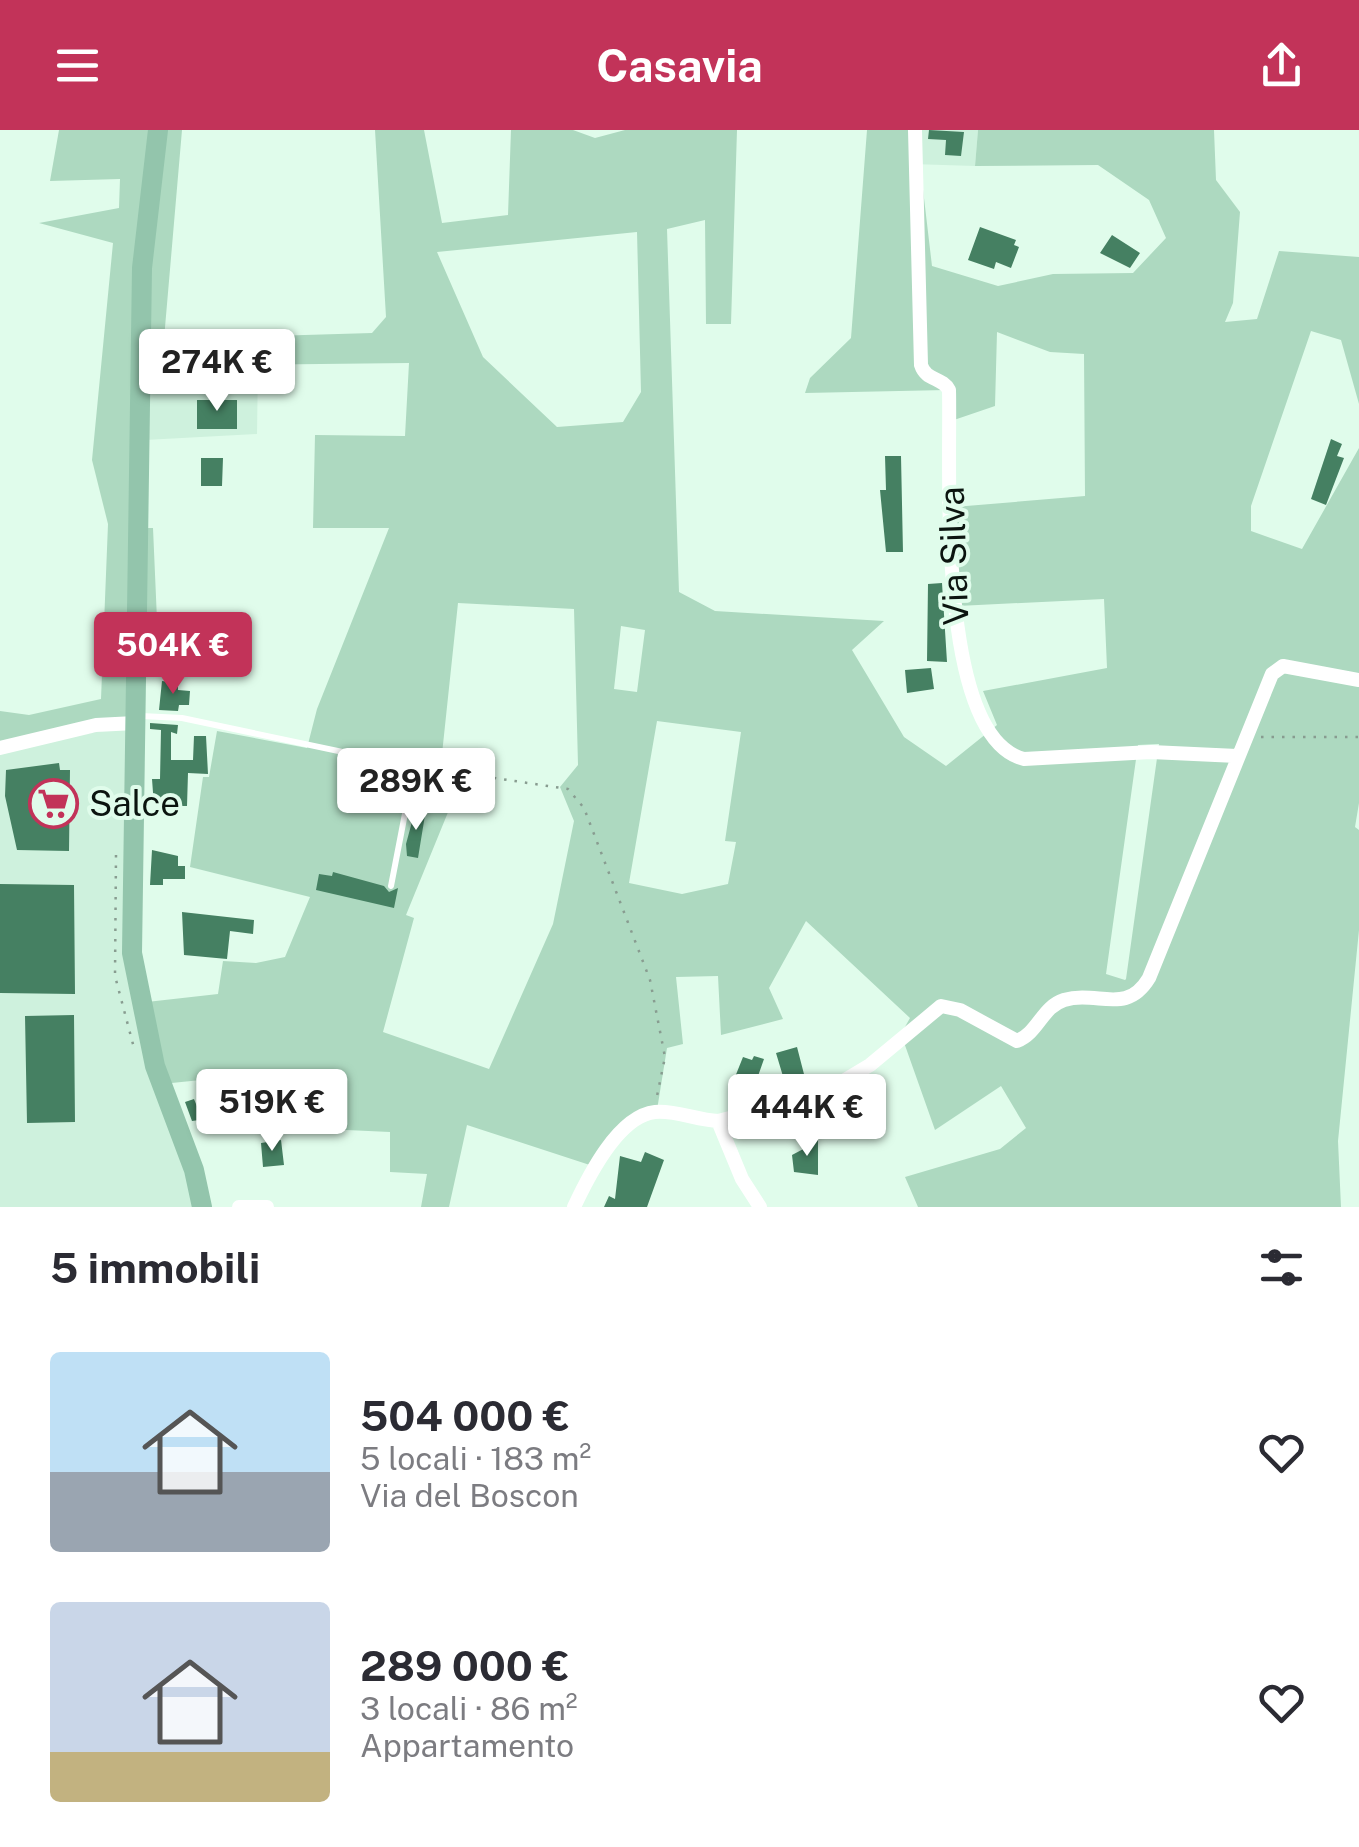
<!DOCTYPE html>
<html lang="it">
<meta charset="utf-8">
<style>
:root{--surface:#fff;--page:#f2f2f3;--text:#2b2b33;--muted:#7c7c81;--accent:#c23359}
body{margin:0;font-family:"Public Sans",sans-serif;background:var(--page);color:var(--text);height:100vh;display:flex;flex-direction:column;font-size:38px;white-space:nowrap}
*{box-sizing:border-box;margin:0}
p{font-size:32px;color:var(--muted)}
.icon{flex:none;width:55px;height:55px;fill:none;stroke:currentColor;stroke-width:2;stroke-linecap:round;stroke-linejoin:round}
.map{position:relative;height:1077px;overflow:hidden}
.side{display:flex;flex-direction:column;background:var(--surface);flex:1}
.side>*{flex:none}
.price{position:absolute;translate:-50% -85px;padding:0 22px;border-radius:10px;background:#fff;color:#222;font-size:32px;line-height:65px;filter:drop-shadow(0 2px 5px #0008)}
.price::after{content:'';position:absolute;left:50%;top:60px;width:30px;height:22px;margin-left:-15px;background:inherit;clip-path:polygon(0 0,100% 0,50% 100%)}
.price.active{background:var(--accent);color:#fff}
ul{padding:0;list-style:none}
li{display:flex;align-items:center;gap:30px;height:250px;padding:0 50px}
li span{display:grid;place-items:center;flex:none;width:280px;height:200px;border-radius:10px;color:#555}
li>.icon{margin-inline-start:auto}
span .icon{width:120px;height:120px;fill:#fffc;stroke-width:1}
li b{font-size:42px}
h2{display:flex;justify-content:space-between;align-items:center;height:120px;padding:0 50px;font-size:42px}
header{display:flex;justify-content:space-between;align-items:center;height:130px;padding:0 50px;background:var(--accent);color:#fff;font-size:45px;font-weight:700}
.map>svg:first-child{display:block}
.built{fill:#cef1dd}
.green{fill:#add9c0;fill-rule:evenodd}
.building{fill:#458062}
.lines{fill:none;stroke-linecap:round;stroke-linejoin:round}
.path{stroke:#889c90;stroke-width:2.5;stroke-dasharray:2.5 8;stroke-linecap:butt}
.service{stroke:#fff;stroke-width:6}
.minor{stroke:#fff;stroke-width:14}
.primary{stroke:#93c5ac;stroke-width:20}
.labels{text-anchor:middle;stroke-width:8;stroke-linejoin:round;paint-order:stroke}
.street-label{font-size:35px;fill:#0b140f;stroke:#e0fceb}
.poi-label{font-size:35px;fill:#0b140f;stroke:#e0fceb;text-anchor:start}
</style>
<header><svg class="icon" aria-label="menu" viewBox="0 0 24 24"><path d="M4 6h16M4 12h16M4 18h16"/></svg>Casavia<svg class="icon" aria-label="share" viewBox="0 0 24 24"><path d="M12 15V3M7 8l5-5 5 5M5 13v7h14v-7"/></svg></header>
<div class="map">
<svg width="1359" height="1077" viewBox="0 0 1359 1077">
<rect width="100%" height="100%" fill="#e0fceb"/>
<path class="built" d="M 910,0 L 978,0 L 975,36 L 911,34 Z
M 258,234 L 257,304 L 145,310 L 149,236 Z
M 132,595 L 130,842 L 206,1077 L 0,1077 L 0,621 Z"/>
<path class="green" d="M 59,0 L 182,0 L 164,209 L 372,203 L 386,187 L 375,0 L 424,0 L 442,93 L 508,85 L 511,0 L 573,0 L 595,8 L 625,0 L 737,0 L 731,194 L 706,194 L 705,90 L 667,99 L 679,462 L 715,481 L 884,491 L 852,520 L 904,607 L 946,636 L 997,595 L 983,561 L 1107,538 L 1104,469 L 958,476 L 954,377 L 1085,366 L 1084,224 L 1050,222 L 997,202 L 995,276 L 951,291 L 946,260 L 805,263 L 810,248 L 851,208 L 867,0 L 910,0 L 922,51 L 932,136 L 998,156 L 1053,144 L 1133,143 L 1166,108 L 1149,70 L 1098,35 L 975,36 L 978,0 L 1214,0 L 1216,50 L 1240,82 L 1233,173 L 1225,192 L 1257,189 L 1279,121 L 1359,127 L 1359,274 L 1341,210 L 1311,201 L 1251,376 L 1251,401 L 1302,419 L 1359,318 L 1359,673 L 1355,697 L 1359,700 L 1359,800 L 1338,1011 L 1341,1077 L 918,1077 L 905,1047 L 1000,1019 L 1026,998 L 1001,956 L 935,1000 L 901,904 L 910,888 L 806,791 L 769,858 L 783,889 L 721,905 L 718,846 L 676,847 L 683,914 L 667,918 L 657,980 L 642,984 L 599,1038 L 467,995 L 449,1077 L 421,1077 L 427,1044 L 390,1042 L 390,1002 L 238,995 L 230,947 L 162,954 L 138,873 L 218,864 L 223,831 L 256,833 L 285,827 L 310,767 L 190,737 L 203,647 L 209,647 L 217,601 L 307,618 L 317,579 L 389,398 L 313,398 L 315,305 L 405,306 L 409,233 L 149,236 L 143,398 L 153,398 L 157,490 L 139,492 L 132,595 L 0,621 L 0,581 L 29,585 L 101,569 L 108,394 L 92,330 L 113,113 L 39,93 L 119,78 L 120,49 L 50,51 ZM 637,102 L 641,262 L 623,292 L 557,297 L 483,227 L 437,122 ZM 458,473 L 574,479 L 578,635 L 560,657 L 574,691 L 553,794 L 489,939 L 383,902 L 414,788 L 406,785 L 462,648 L 440,643 ZM 621,496 L 645,500 L 637,562 L 614,559 ZM 657,591 L 741,602 L 725,711 L 736,712 L 728,754 L 682,764 L 629,753 ZM 1159,614 L 1126,849 L 1125,850 L 1106,844 L 1138,615 Z"/>
<path class="building" d="M 929,0 L 964,2 L 961,26 L 945,25 L 946,10 L 928,9 Z
M 980,97 L 1016,110 L 1014,115 L 1019,117 L 1011,138 L 996,132 L 994,139 L 968,130 Z
M 1112,105 L 1140,123 L 1130,138 L 1100,123 Z
M 197,270 L 237,270 L 237,299 L 197,299 Z
M 1331,309 L 1342,314 L 1337,326 L 1344,328 L 1326,375 L 1311,369 Z
M 885,326 L 901,326 L 903,422 L 886,422 L 880,360 L 886,360 Z
M 201,328 L 223,328 L 222,356 L 201,356 Z
M 942,453 L 947,532 L 927,531 L 928,454 Z
M 181,508 L 201,509 L 201,528 L 208,528 L 207,541 L 180,540 Z
M 931,538 L 934,559 L 907,563 L 905,540 Z
M 162,551 L 178,553 L 178,560 L 190,561 L 189,575 L 179,575 L 178,581 L 159,580 Z
M 150,593 L 178,595 L 177,604 L 171,602 L 171,630 L 193,630 L 194,606 L 206,606 L 208,644 L 188,643 L 187,676 L 154,676 L 152,649 L 160,649 L 161,600 L 150,599 Z
M 59,633 L 60,640 L 70,640 L 69,721 L 17,720 L 5,666 L 6,640 Z
M 416,677 L 426,679 L 418,728 L 407,726 L 406,714 Z
M 152,720 L 178,726 L 178,736 L 185,736 L 185,749 L 163,749 L 163,755 L 150,755 Z
M 333,742 L 384,756 L 389,762 L 398,758 L 394,778 L 316,760 L 319,744 L 332,746 Z
M 0,754 L 74,755 L 75,864 L 0,863 Z
M 182,782 L 254,790 L 253,804 L 230,801 L 227,829 L 184,825 Z
M 74,885 L 75,992 L 27,993 L 25,886 Z
M 797,917 L 805,948 L 785,953 L 776,923 Z
M 754,926 L 764,929 L 751,966 L 731,957 L 743,927 L 752,930 Z
M 215,963 L 225,963 L 221,987 L 192,991 L 185,972 L 194,969 L 198,979 L 214,973 Z
M 818,1009 L 818,1045 L 794,1042 L 792,1025 L 809,1016 L 808,1010 Z
M 281,1010 L 284,1035 L 263,1037 L 261,1013 Z
M 645,1022 L 664,1030 L 647,1077 L 604,1077 L 609,1066 L 615,1069 L 620,1026 L 641,1032 Z"/>
<g class="lines">
<path class="path" d="M 1261,607 L 1359,607
M 421,637 L 568,659 L 584,678 L 650,850 L 665,927 L 656,971
M 116,725 L 115,846 L 134,918"/>
<path class="service" d="M 141,586 L 182,588 L 414,637 L 391,756"/>
<path class="minor" d="M 915,0 L 921,235 C 926,251 942,247 949,260 C 951,334 935,607 1024,629 L 1151,622 L 1237,626
M 0,618 L 96,595 L 135,593
M 239,1077 L 267,1077
M 574,1077 C 588,1047 618,986 655,982 C 675,980 697,990 718,991
M 760,1077 L 742,1049 L 718,991 L 820,965 L 870,935 L 941,876 L 960,880 L 1017,911 C 1038,903 1042,877 1064,870 C 1098,860 1126,886 1149,848 L 1272,544 L 1283,536 L 1359,550"/>
<path class="primary" d="M 158,0 L 142,138 L 132,823 L 155,936 L 194,1040 L 202,1077"/>
</g>
<defs>
<symbol id="supermarket-ring" viewBox="-11 -11 22 22"><circle r="9.5" fill="#e0fceb" stroke="#c23359" stroke-width="1.5"/><path d="M-6-5.5h2.5l.6 2H6L4.5 2H-2.5L-4.4-4H-6ZM-1.5 3.2a1.3 1.3 0 1 0 .1 0ZM3 3.2a1.3 1.3 0 1 0 .1 0Z" fill="#c23359"/></symbol>
</defs>
<g fill-rule="evenodd">
<use href="#supermarket-ring" x="26" y="646" width="55" height="55"/>
</g>
<g class="labels">
<g class="street-label">
<text transform="translate(954 426) rotate(-92)" y="12">Via Silva</text>
</g>
<g class="poi-label">
<text x="89" y="686">Salce</text>
</g>
</g>
</svg>
<b class="price" style="left:217px;top:284px">274K €</b>
<b class="price active" style="left:173px;top:567px">504K €</b>
<b class="price" style="left:416px;top:703px">289K €</b>
<b class="price" style="left:272px;top:1024px">519K €</b>
<b class="price" style="left:807px;top:1029px">444K €</b>
</div>
<section class="side">
<h2>5 immobili<svg class="icon" aria-label="filters" viewBox="0 0 24 24"><path d="M4 7h16M4 17h16"/><circle cx="9" cy="7" r="2"/><circle cx="15" cy="17" r="2"/></svg></h2>
<ul>
<li><span style="background:linear-gradient(#bfe0f5 60%,#9aa5b1 0)"><svg class="icon" aria-label="home" viewBox="0 0 24 24"><path d="M3 11l9-7 9 7M6 9v11h12V9"/></svg></span><div><b>504 000 €</b><p>5 locali · 183 m²</p><p>Via del Boscon</p></div><svg class="icon" aria-label="heart" viewBox="0 0 24 24"><path d="M12 20l-8-8c-3-5 5-10 8-4 3-6 11-1 8 4z"/></svg></li>
<li><span style="background:linear-gradient(#c9d6e8 75%,#c2b280 0)"><svg class="icon" aria-label="home" viewBox="0 0 24 24"><path d="M3 11l9-7 9 7M6 9v11h12V9"/></svg></span><div><b>289 000 €</b><p>3 locali · 86 m²</p><p>Appartamento</p></div><svg class="icon" aria-label="heart" viewBox="0 0 24 24"><path d="M12 20l-8-8c-3-5 5-10 8-4 3-6 11-1 8 4z"/></svg></li>
</ul>
</section>
